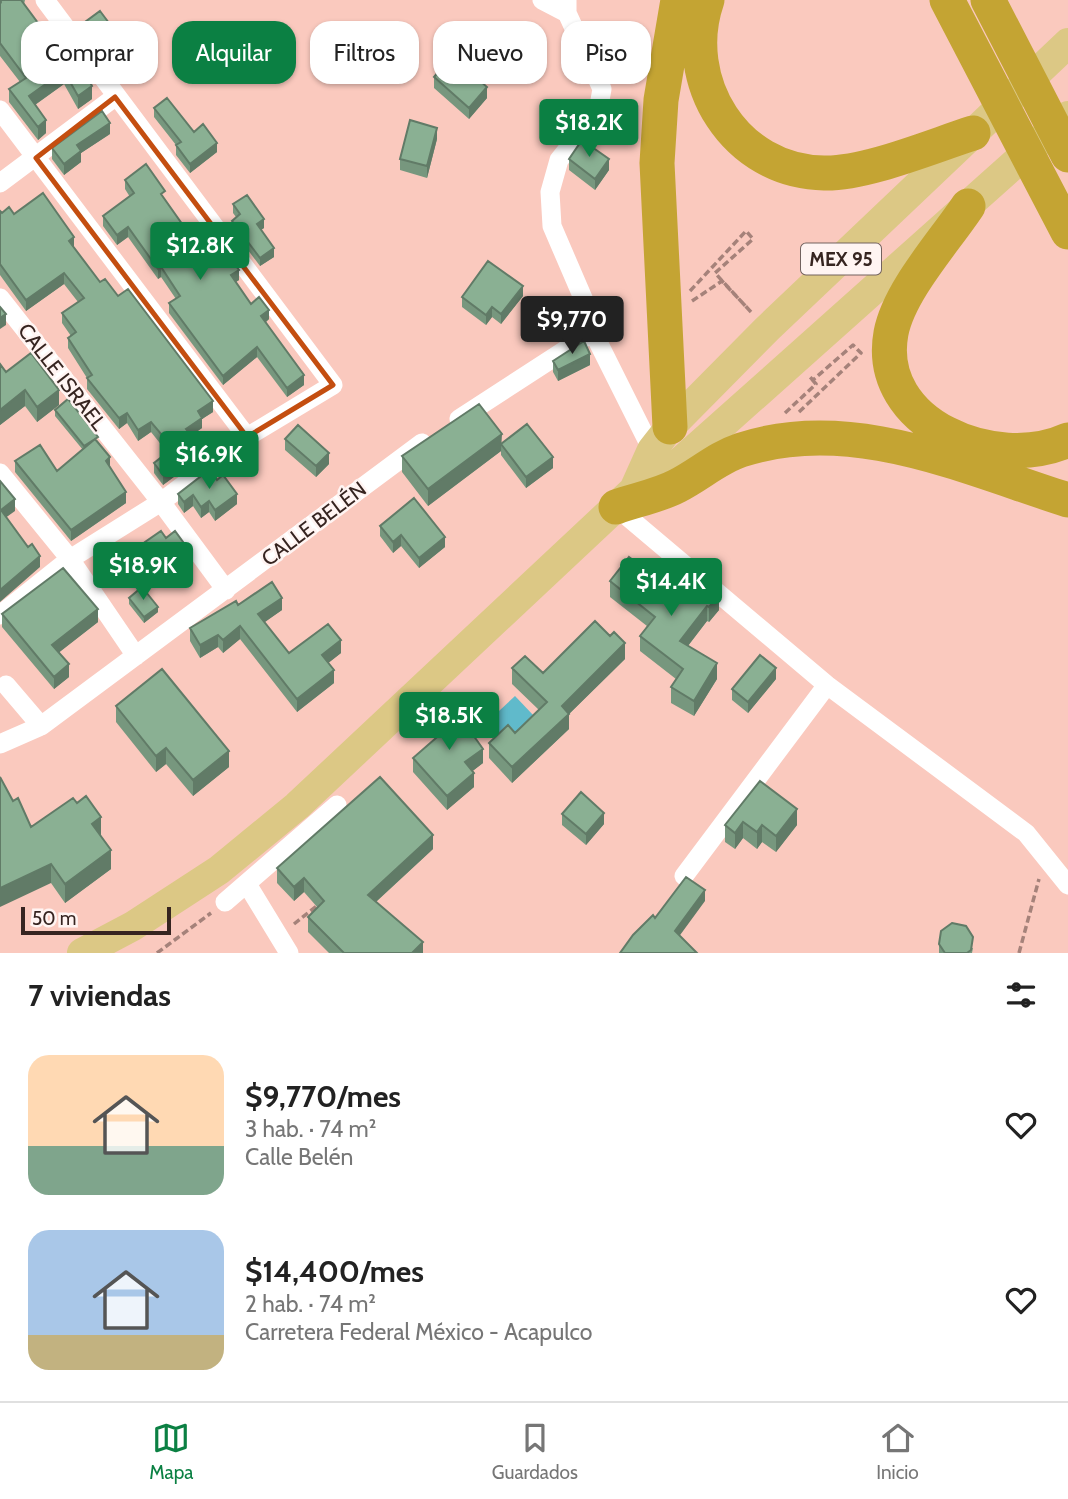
<!DOCTYPE html>
<html lang="es">
<meta charset="utf-8">
<style>
:root{--surface:#fff;--page:#f2f2f2;--text:#222;--muted:#767676;--line:#e0e0e0;--accent:#0b8043}
body{margin:0;font-family:Cabin,sans-serif;background:var(--page);color:var(--text);height:100vh;display:flex;flex-direction:column;font-size:26px;white-space:nowrap}
*{box-sizing:border-box;margin:0}
p{font-size:23px;color:var(--muted)}
.icon{flex:none;width:38px;height:38px;fill:none;stroke:currentColor;stroke-width:2;stroke-linecap:round;stroke-linejoin:round}
.map{position:relative;height:953px;overflow:hidden}
.drawer{display:flex;flex-direction:column;background:var(--surface);flex:1}
.drawer>*{flex:none}
.banner{position:absolute;left:21px;top:21px;width:700px;height:63px;display:flex;gap:14px}
.scale{position:absolute;left:21px;bottom:18px;width:150px;box-sizing:border-box;padding-left:7px;border:4px solid #362420;border-top:0;font-size:19px;line-height:24px;white-space:nowrap;color:#362420;-webkit-text-stroke:5px #fff4f2;paint-order:stroke}
.price{position:absolute;translate:-50% -60px;padding:0 16px;border-radius:7px;background:var(--accent);color:#fff;font-size:23px;line-height:46px;filter:drop-shadow(0 2px 4px #0008)}
.price::after{content:'';position:absolute;left:50%;top:42px;width:21px;height:16px;margin-left:-10px;background:inherit;clip-path:polygon(0 0,100% 0,50% 100%)}
.price.selected{background:#222;color:#fff}
ul{padding:0;list-style:none}
li{display:flex;align-items:center;gap:21px;height:175px;padding:0 28px}
li span{display:grid;place-items:center;flex:none;width:196px;height:140px;border-radius:21px;color:#555}
li>.icon{margin-inline-start:auto}
span .icon{width:84px;height:84px;fill:#fffc;stroke-width:1}
li b{font-size:30px}
h2{display:flex;justify-content:space-between;align-items:center;height:84px;padding:0 28px;font-size:30px}
.tag{padding:0 24px;border-radius:21px;background:var(--surface);box-shadow:0 2px 5px #0004;font-size:24px;line-height:63px}
.tag.selected{background:var(--accent);color:#fff}
.tab-bar{display:flex;justify-content:space-around;align-items:center;height:98px;border-top:2px solid var(--line);background:var(--surface);font-size:19px;color:var(--muted)}
.tab-bar a{display:grid;justify-items:center;gap:4px}
.tab-bar .selected{color:var(--accent)}
.map>svg:first-child{display:block}
.water{fill:#60bacb}
.lines{fill:none;stroke-linecap:round;stroke-linejoin:round}
.path{stroke:#a5827a;stroke-width:3.5;stroke-dasharray:7 3.5;stroke-linecap:butt}
.street{stroke:#fff;stroke-width:19}
.primary{stroke:#dcc885;stroke-width:30}
.highway{stroke:#c4a433;stroke-width:35}
.wall{fill:#77977e}
.shaded-wall{fill:#617b67}
.building{fill:#8ab093;stroke:#617b67;stroke-width:2}
.marked{fill:none;stroke:#c44e10;stroke-width:5;stroke-linejoin:round}
.labels{text-anchor:middle;stroke-width:5;stroke-linejoin:round;paint-order:stroke}
.shield{fill:#fff4f2;stroke:#72625f;stroke-width:2}
.shield-label{font-size:19px;font-weight:bold;fill:#362420}
.street-label{font-size:21px;fill:#362420;stroke:#fff4f2}
</style>
<div class="map">
<svg width="1068" height="953" viewBox="0 0 1068 953">
<rect width="100%" height="100%" fill="#fac9be"/>
<path class="water" d="M 515,696 L 534,716 L 503,744 L 484,725 Z"/>
<g class="lines">
<path class="path" d="M 690,291 L 746,231 L 753,239 L 715,273 L 751,312
M 692,301 L 722,281 L 751,312
M 799,412 L 861,353 L 853,345 L 813,380 L 810,377
M 785,413 L 816,384 L 810,377
M 294,924 L 318,905
M 157,953 L 211,913
M 1019,953 L 1039,879"/>
<path class="street" d="M 542,0 L 567,13
M 567,0 L 567,13 L 602,89 L 598,111 L 559,160 L 550,192 L 552,226 L 586,305 L 593,332 L 652,450
M 0,110 L 247,437
M 0,183 L 115,97
M 0,298 L 161,502 L 226,590
M 459,419 L 593,332
M 0,473 L 70,559 L 136,656
M 616,507 L 827,685 L 1026,833 L 1068,885
M 0,615 L 70,559 L 161,502 L 247,437 L 333,385 L 45,0
M 6,685 L 41,726
M 0,744 L 41,726 L 422,443
M 684,876 L 827,685
M 247,884 L 289,953
M 225,902 L 337,805"/>
<path class="primary" d="M 634,490 L 652,450 L 670,427 L 767,329 L 1068,43
M 82,953 L 133,926 L 219,870 L 297,806 L 634,490 L 669,472 L 1068,116"/>
<path class="highway" d="M 707,0 C 679,81 735,172 824,173 C 866,174 932,146 973,133
M 947,0 L 1068,232
M 988,0 L 1068,155
M 968,206 C 944,242 899,291 891,333 C 874,425 996,473 1068,440
M 670,427 L 657,163 L 661,100 L 678,0
M 616,507 C 635,500 658,496 677,486 C 699,475 717,458 741,450 C 851,414 964,467 1068,500"/>
</g>
<path class="wall" d="M 0,0 L 25,0 L 24,4 L 92,99 L 78,109 L 64,84 L 35,105 L 46,133 L 38,140 L 9,102 L 9,89 L 20,82 L 0,56 Z
M 85,22 L 127,58 L 112,69 L 85,33 Z
M 434,77 L 487,98 L 469,119 L 434,88 Z
M 154,108 L 194,132 L 217,152 L 190,173 L 176,155 L 176,145 L 154,117 Z
M 110,134 L 81,153 L 81,162 L 64,175 L 52,159 L 52,148 Z
M 437,139 L 427,178 L 400,170 L 400,159 Z
M 569,159 L 609,170 L 595,190 L 569,170 Z
M 125,180 L 165,199 L 197,245 L 239,280 L 236,282 L 251,304 L 269,319 L 266,322 L 304,385 L 287,397 L 257,357 L 223,385 L 169,313 L 169,303 L 176,299 L 161,277 L 158,279 L 128,237 L 117,245 L 103,226 L 103,216 L 130,197 L 125,189 Z
M 233,204 L 264,228 L 261,230 L 274,257 L 260,266 L 232,229 L 232,221 L 236,217 L 233,213 Z
M 0,211 L 2,213 L 14,214 L 74,247 L 100,282 L 118,296 L 213,412 L 202,419 L 202,428 L 192,435 L 195,450 L 194,453 L 194,462 L 163,485 L 154,473 L 154,463 L 167,452 L 151,432 L 138,441 L 127,423 L 119,429 L 87,389 L 87,378 L 68,348 L 68,338 L 71,336 L 62,323 L 62,313 L 78,302 L 64,284 L 26,311 L 0,275 Z
M 523,296 L 501,324 L 492,317 L 486,325 L 462,307 L 462,297 Z
M 553,361 L 590,365 L 558,381 L 553,372 Z
M 0,364 L 6,372 L 59,405 L 37,422 L 25,406 L 0,425 Z
M 55,410 L 98,442 L 126,503 L 71,541 L 15,472 L 15,461 L 57,471 L 83,450 L 55,416 Z
M 285,439 L 329,464 L 316,477 L 285,450 Z
M 502,443 L 553,468 L 526,488 L 501,455 L 501,451 L 428,506 L 402,472 L 402,456 Z
M 209,470 L 237,504 L 215,521 L 209,512 L 201,518 L 193,506 L 184,513 L 178,504 L 178,494 Z
M 380,526 L 445,547 L 419,568 L 401,546 L 393,553 L 380,536 Z
M 166,538 L 186,557 L 161,575 L 145,553 L 145,542 Z
M 644,568 L 681,584 L 719,610 L 709,622 L 707,621 L 688,646 L 717,679 L 694,716 L 671,703 L 671,687 L 676,679 L 640,651 L 640,636 L 647,626 L 610,597 L 610,581 Z
M 129,598 L 158,612 L 144,623 L 129,604 Z
M 238,605 L 282,610 L 264,622 L 289,653 L 341,653 L 328,663 L 334,683 L 297,712 L 240,639 L 223,653 L 218,647 L 200,658 L 190,641 L 190,628 Z
M 2,614 L 98,622 L 59,652 L 69,677 L 54,689 L 2,627 Z
M 625,659 L 569,714 L 569,729 L 512,783 L 489,758 L 489,743 L 515,733 L 539,710 L 512,684 L 512,668 L 543,673 Z
M 776,679 L 748,713 L 732,700 L 732,689 Z
M 116,706 L 229,767 L 193,796 L 166,764 L 156,772 L 116,722 Z
M 433,716 L 483,763 L 472,771 L 474,787 L 447,810 L 413,772 L 413,758 L 438,736 L 433,730 Z
M 760,781 L 797,825 L 776,852 L 762,842 L 757,849 L 743,838 L 735,849 L 725,842 L 725,825 Z
M 13,801 L 31,827 L 101,836 L 111,869 L 65,903 L 51,883 Z
M 562,814 L 604,824 L 586,845 L 562,825 Z
M 433,849 L 376,902 L 423,953 L 329,953 L 308,932 L 308,917 L 318,908 L 304,892 L 294,901 L 277,883 L 277,868 Z
M 939,944 L 973,948 L 972,953 L 939,953 Z"/>
<path class="shaded-wall" d="M 127,47 L 127,58 L 112,69 L 112,58 Z
M 64,71 L 64,84 L 29,109 L 29,96 Z
M 92,86 L 92,99 L 78,109 L 78,96 Z
M 487,87 L 487,98 L 469,119 L 469,108 Z
M 46,120 L 46,133 L 38,140 L 38,127 Z
M 110,123 L 110,134 L 81,153 L 81,162 L 64,175 L 64,164 L 77,145 Z
M 437,128 L 437,139 L 427,178 L 427,166 Z
M 217,143 L 217,152 L 190,173 L 190,164 Z
M 609,159 L 609,170 L 595,190 L 595,179 Z
M 264,219 L 264,228 L 257,232 L 257,224 Z
M 128,227 L 128,237 L 117,245 L 117,235 Z
M 74,237 L 74,247 L 69,251 L 69,241 Z
M 274,248 L 274,257 L 260,266 L 260,258 Z
M 161,267 L 161,277 L 158,279 L 158,269 Z
M 239,270 L 239,280 L 231,285 L 231,275 Z
M 64,273 L 64,284 L 26,311 L 26,300 Z
M 523,286 L 523,296 L 501,324 L 501,314 Z
M 492,307 L 492,317 L 486,325 L 486,315 Z
M 269,310 L 269,319 L 261,326 L 261,316 Z
M 6,314 L 6,325 L 0,329 L 0,318 Z
M 257,347 L 257,357 L 223,385 L 223,376 Z
M 590,354 L 590,365 L 558,381 L 558,370 Z
M 304,375 L 304,385 L 287,397 L 287,388 Z
M 25,390 L 25,406 L 0,425 L 0,410 Z
M 59,390 L 59,405 L 37,422 L 37,407 Z
M 213,401 L 213,412 L 202,419 L 202,428 L 186,439 L 186,429 L 198,411 Z
M 127,413 L 127,423 L 119,429 L 119,418 Z
M 151,422 L 151,432 L 138,441 L 138,430 Z
M 502,434 L 501,451 L 428,506 L 428,489 Z
M 195,440 L 194,462 L 163,485 L 163,475 L 191,448 Z
M 329,453 L 329,464 L 316,477 L 316,466 Z
M 110,457 L 110,468 L 106,461 Z
M 553,457 L 553,468 L 526,488 L 526,477 Z
M 126,492 L 126,503 L 71,541 L 71,530 Z
M 237,494 L 237,504 L 215,521 L 215,510 Z
M 193,495 L 193,506 L 184,513 L 184,502 Z
M 15,499 L 15,511 L 1,521 L 1,510 Z
M 209,501 L 209,512 L 201,518 L 201,507 Z
M 401,535 L 401,546 L 393,553 L 393,542 Z
M 445,537 L 445,547 L 419,568 L 419,558 Z
M 186,546 L 186,557 L 161,575 L 161,564 Z
M 40,556 L 40,567 L 0,602 L 0,590 Z
M 719,595 L 719,610 L 709,622 L 709,607 Z
M 282,598 L 282,610 L 258,627 L 258,614 Z
M 707,606 L 707,621 L 680,656 L 680,641 Z
M 158,607 L 158,612 L 144,623 L 144,617 Z
M 98,609 L 98,622 L 52,658 L 52,645 Z
M 240,626 L 240,639 L 223,653 L 223,640 Z
M 218,635 L 218,647 L 200,658 L 200,645 Z
M 341,640 L 341,653 L 322,668 L 322,655 Z
M 625,643 L 625,659 L 569,714 L 569,729 L 512,783 L 512,767 L 562,706 Z
M 717,663 L 717,679 L 694,716 L 694,701 Z
M 69,664 L 69,677 L 54,689 L 54,677 Z
M 776,668 L 776,679 L 748,713 L 748,702 Z
M 334,670 L 334,683 L 297,712 L 297,699 Z
M 166,748 L 166,764 L 156,772 L 156,756 Z
M 483,749 L 483,763 L 465,777 L 465,762 Z
M 229,751 L 229,767 L 193,796 L 193,780 Z
M 474,773 L 474,787 L 447,810 L 447,796 Z
M 797,809 L 797,825 L 776,852 L 776,836 Z
M 604,813 L 604,824 L 586,845 L 586,834 Z
M 101,817 L 101,836 L 92,824 Z
M 743,822 L 743,838 L 735,849 L 735,833 Z
M 762,825 L 762,842 L 757,849 L 757,832 Z
M 433,835 L 433,849 L 368,909 L 368,895 Z
M 111,850 L 111,869 L 65,903 L 65,884 Z
M 51,864 L 51,883 L 0,907 L 0,888 Z
M 304,878 L 304,892 L 294,901 L 294,887 Z
M 705,890 L 705,901 L 675,942 L 675,931 Z
M 423,942 L 423,953 L 412,953 Z"/>
<path class="building" d="M 0,0 L 21,0 L 50,39 L 57,33 L 61,38 L 65,36 L 92,86 L 78,96 L 64,71 L 29,96 L 46,120 L 38,127 L 9,89 L 26,78 L 0,43 L 0,4 L 1,2 Z
M 100,11 L 127,47 L 112,58 L 85,22 Z
M 452,56 L 487,87 L 469,108 L 434,77 Z
M 167,98 L 194,132 L 203,124 L 217,143 L 190,164 L 176,145 L 181,142 L 154,108 Z
M 102,111 L 110,123 L 77,145 L 81,151 L 64,164 L 52,148 Z
M 410,120 L 437,128 L 427,166 L 400,159 Z
M 582,140 L 609,159 L 595,179 L 569,159 Z
M 146,164 L 165,191 L 161,194 L 197,245 L 212,234 L 239,270 L 231,275 L 251,304 L 259,297 L 269,310 L 261,316 L 304,375 L 287,388 L 257,347 L 223,376 L 169,303 L 180,296 L 161,267 L 158,269 L 128,227 L 117,235 L 103,216 L 134,193 L 125,180 Z
M 43,193 L 74,237 L 69,241 L 100,282 L 105,279 L 118,296 L 128,289 L 213,401 L 198,411 L 202,418 L 186,429 L 195,440 L 191,448 L 194,451 L 163,475 L 154,463 L 173,448 L 151,422 L 138,430 L 127,413 L 119,418 L 87,378 L 92,375 L 68,338 L 76,332 L 62,313 L 84,298 L 64,273 L 26,300 L 0,264 L 0,211 L 2,213 L 9,207 L 14,214 Z
M 247,195 L 264,219 L 257,224 L 274,248 L 260,258 L 232,221 L 240,214 L 233,204 Z
M 488,261 L 523,286 L 501,314 L 492,307 L 486,315 L 462,297 Z
M 0,307 L 6,314 L 0,318 Z
M 584,341 L 590,354 L 558,370 L 553,361 Z
M 31,353 L 59,390 L 37,407 L 25,390 L 0,410 L 0,364 L 6,372 Z
M 68,399 L 98,437 L 84,446 L 55,410 Z
M 479,404 L 502,434 L 428,489 L 402,456 Z
M 527,424 L 553,457 L 526,477 L 501,444 Z
M 298,425 L 329,453 L 316,466 L 285,439 Z
M 95,439 L 110,457 L 106,461 L 126,492 L 71,530 L 15,461 L 40,445 L 57,471 Z
M 209,470 L 217,480 L 223,475 L 237,494 L 215,510 L 209,501 L 201,507 L 193,495 L 184,502 L 178,494 Z
M 0,481 L 15,499 L 1,510 L 28,547 L 32,544 L 40,556 L 0,590 Z
M 414,498 L 445,537 L 419,558 L 401,535 L 393,542 L 380,526 Z
M 161,531 L 166,538 L 175,531 L 186,546 L 161,564 L 145,542 Z
M 629,557 L 644,568 L 650,561 L 681,584 L 691,572 L 719,595 L 709,607 L 707,606 L 680,641 L 717,663 L 694,701 L 671,687 L 683,669 L 640,636 L 655,617 L 610,581 Z
M 63,568 L 98,609 L 52,645 L 69,664 L 54,677 L 2,614 Z
M 272,582 L 282,598 L 258,614 L 289,653 L 328,624 L 341,640 L 322,655 L 334,670 L 297,699 L 240,626 L 223,640 L 218,635 L 200,645 L 190,628 L 236,601 L 238,605 Z
M 142,587 L 158,607 L 144,617 L 129,598 Z
M 595,621 L 610,636 L 614,632 L 625,643 L 562,706 L 569,714 L 512,767 L 489,743 L 508,725 L 515,733 L 547,702 L 512,668 L 525,656 L 543,673 Z
M 760,655 L 776,668 L 748,702 L 732,689 Z
M 162,669 L 229,751 L 193,780 L 166,748 L 156,756 L 116,706 Z
M 451,704 L 483,749 L 465,762 L 474,773 L 447,796 L 413,758 L 444,731 L 433,716 Z
M 0,777 L 13,801 L 18,798 L 31,827 L 73,798 L 77,803 L 86,796 L 101,817 L 92,824 L 111,850 L 65,884 L 51,864 L 0,888 Z
M 380,777 L 433,835 L 368,895 L 423,942 L 412,953 L 344,953 L 308,917 L 324,901 L 304,878 L 294,887 L 277,868 Z
M 760,781 L 797,809 L 776,836 L 762,825 L 757,832 L 743,822 L 735,833 L 725,825 Z
M 581,792 L 604,813 L 586,834 L 562,814 Z
M 686,877 L 705,890 L 675,931 L 697,953 L 620,953 L 633,935 L 653,915 L 655,918 Z
M 952,923 L 966,926 L 973,937 L 971,950 L 967,953 L 945,953 L 939,944 L 941,931 Z"/>
<path class="marked" d="M 115,97 L 333,385 L 247,437 L 36,158 Z"/>
<g class="labels">
<rect class="shield" x="801" y="243.5" width="80" height="31" rx="5"/>
<g class="shield-label">
<text x="841" y="266">MEX 95</text>
</g>
<g class="street-label">
<text transform="translate(62 377) rotate(52)" y="7">CALLE ISRAEL</text>
<text transform="translate(314 524) rotate(-37)" y="7">CALLE BELÉN</text>
</g>
</g>
</svg>
<div class="scale">50 m</div>
<b class="price" style="left:589px;top:159px">$18.2K</b>
<b class="price" style="left:200px;top:282px">$12.8K</b>
<b class="price selected" style="left:572px;top:356px">$9,770</b>
<b class="price" style="left:209px;top:491px">$16.9K</b>
<b class="price" style="left:143px;top:602px">$18.9K</b>
<b class="price" style="left:671px;top:618px">$14.4K</b>
<b class="price" style="left:449px;top:752px">$18.5K</b>
<div class="banner">
<a class="tag">Comprar</a>
<a class="tag selected">Alquilar</a>
<a class="tag">Filtros</a>
<a class="tag">Nuevo</a>
<a class="tag">Piso</a>
</div>
</div>
<section class="drawer">
<h2>7 viviendas<svg class="icon" aria-label="filters" viewBox="0 0 24 24"><path d="M4 7h16M4 17h16"/><circle cx="9" cy="7" r="2"/><circle cx="15" cy="17" r="2"/></svg></h2>
<ul>
<li><span style="background:linear-gradient(#ffd9b3 65%,#7fa58c 0)"><svg class="icon" aria-label="home" viewBox="0 0 24 24"><path d="M3 11l9-7 9 7M6 9v11h12V9"/></svg></span><div><b>$9,770/mes</b><p>3 hab. · 74 m²</p><p>Calle Belén</p></div><svg class="icon" aria-label="heart" viewBox="0 0 24 24"><path d="M12 20l-8-8c-3-5 5-10 8-4 3-6 11-1 8 4z"/></svg></li>
<li><span style="background:linear-gradient(#a9c7e8 75%,#c2b280 0)"><svg class="icon" aria-label="home" viewBox="0 0 24 24"><path d="M3 11l9-7 9 7M6 9v11h12V9"/></svg></span><div><b>$14,400/mes</b><p>2 hab. · 74 m²</p><p>Carretera Federal México - Acapulco</p></div><svg class="icon" aria-label="heart" viewBox="0 0 24 24"><path d="M12 20l-8-8c-3-5 5-10 8-4 3-6 11-1 8 4z"/></svg></li>
</ul>
</section>
<nav class="tab-bar">
<a class="selected"><svg class="icon" aria-label="map" viewBox="0 0 24 24"><path d="M3 6l6-2 6 2 6-2v14l-6 2-6-2-6 2zM9 4v14M15 6v14"/></svg>Mapa</a>
<a><svg class="icon" aria-label="saved" viewBox="0 0 24 24"><path d="M7 4h10v16l-5-4-5 4z"/></svg>Guardados</a>
<a><svg class="icon" aria-label="home" viewBox="0 0 24 24"><path d="M3 11l9-7 9 7M6 9v11h12V9"/></svg>Inicio</a>
</nav>
